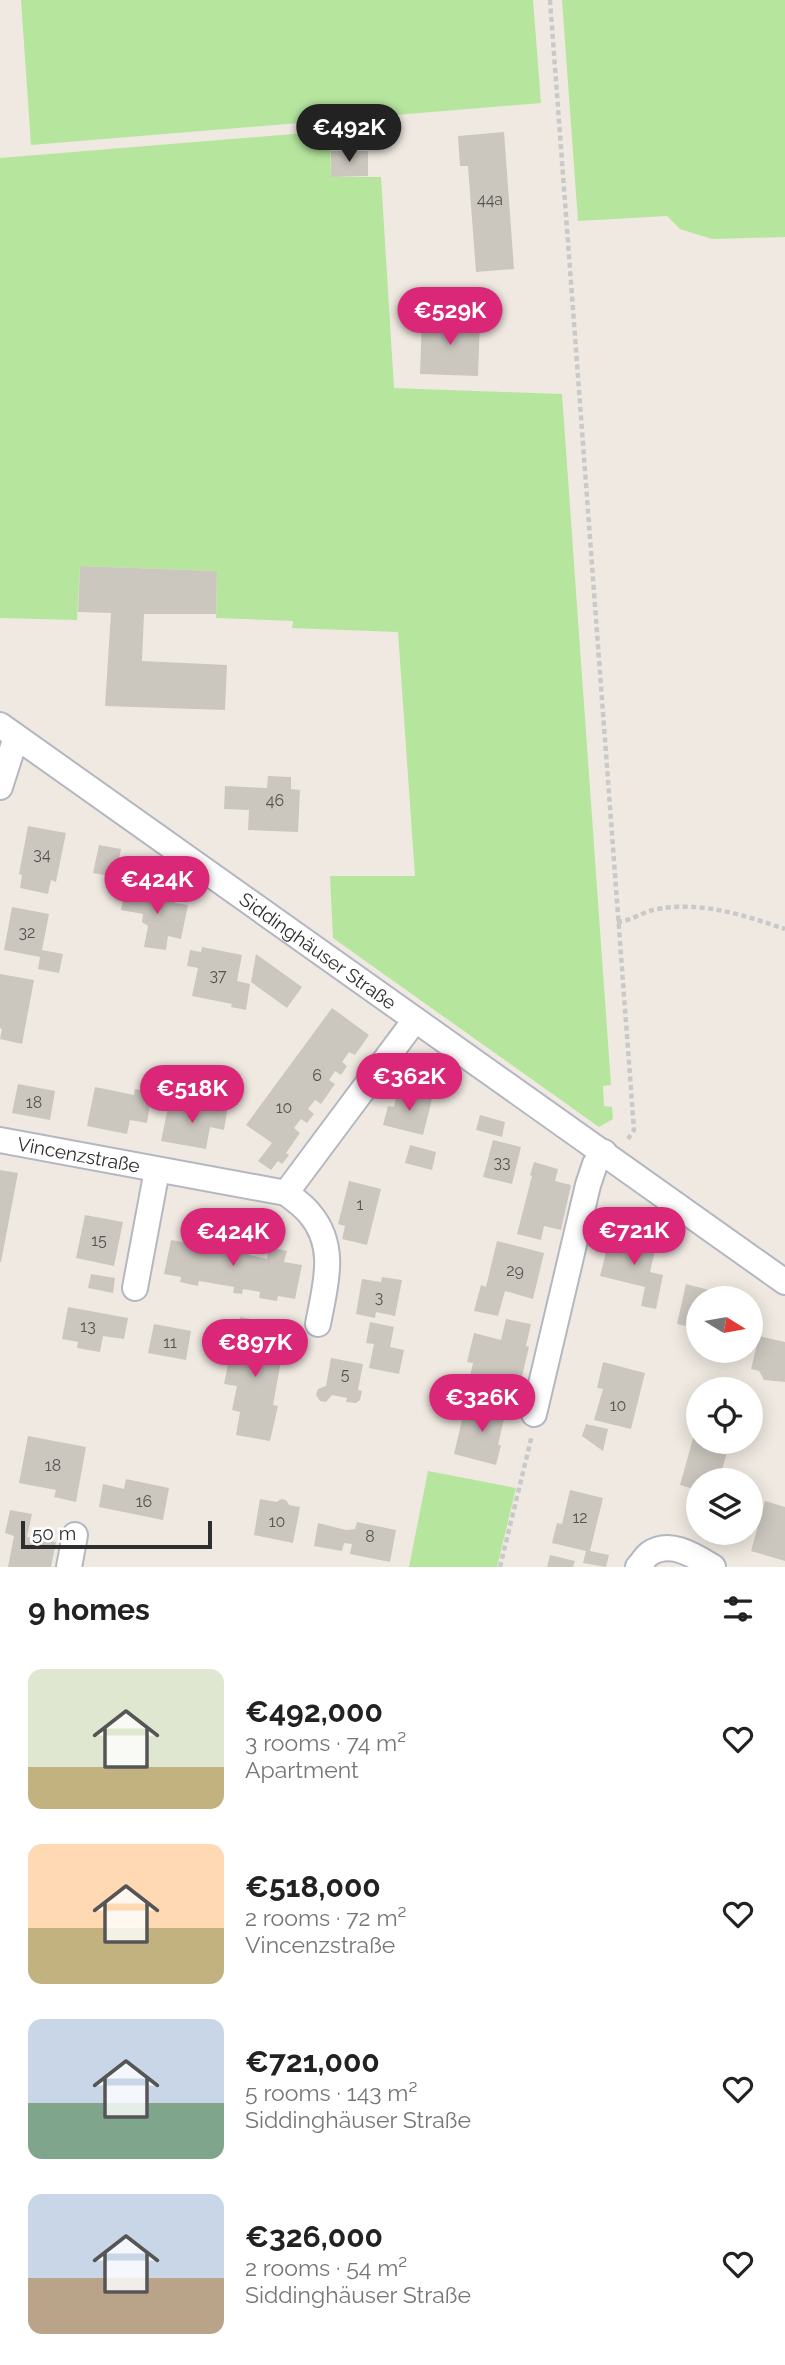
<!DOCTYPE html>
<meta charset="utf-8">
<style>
:root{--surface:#fff;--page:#f2f2f2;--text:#222;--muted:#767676;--accent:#db2777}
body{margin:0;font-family:Raleway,sans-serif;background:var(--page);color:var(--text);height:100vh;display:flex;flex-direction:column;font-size:26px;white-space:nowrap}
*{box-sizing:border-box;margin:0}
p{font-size:23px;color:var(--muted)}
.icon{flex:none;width:38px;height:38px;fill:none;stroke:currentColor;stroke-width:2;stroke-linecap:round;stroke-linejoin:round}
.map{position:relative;height:1567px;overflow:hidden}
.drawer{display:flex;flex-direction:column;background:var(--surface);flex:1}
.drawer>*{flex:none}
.needle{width:46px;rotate:101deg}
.buttons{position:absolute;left:686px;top:1286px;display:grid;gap:14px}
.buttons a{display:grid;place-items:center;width:77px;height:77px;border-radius:50%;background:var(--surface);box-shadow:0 4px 18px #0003;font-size:35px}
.scale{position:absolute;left:21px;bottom:18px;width:191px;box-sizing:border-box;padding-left:7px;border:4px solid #2e2e2e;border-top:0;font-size:19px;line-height:24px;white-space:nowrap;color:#2e2e2e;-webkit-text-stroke:5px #fff;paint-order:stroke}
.price{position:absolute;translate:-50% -60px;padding:0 16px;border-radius:24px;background:var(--accent);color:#fff;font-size:23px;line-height:46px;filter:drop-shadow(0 2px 4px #0008)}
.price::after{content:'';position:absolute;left:50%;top:42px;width:21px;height:16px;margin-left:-10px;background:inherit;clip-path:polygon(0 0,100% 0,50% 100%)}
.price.selected{background:#222;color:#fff}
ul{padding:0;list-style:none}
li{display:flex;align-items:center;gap:21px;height:175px;padding:0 28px}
li span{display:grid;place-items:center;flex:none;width:196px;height:140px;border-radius:14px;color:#555}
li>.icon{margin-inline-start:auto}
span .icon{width:84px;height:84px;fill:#fffc;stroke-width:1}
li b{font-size:30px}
h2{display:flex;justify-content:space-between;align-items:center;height:84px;padding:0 28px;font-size:30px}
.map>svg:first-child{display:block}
.green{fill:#b6e59e}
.building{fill:#cbc7bf}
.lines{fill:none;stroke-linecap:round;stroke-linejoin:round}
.minor-casing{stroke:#b4b7c1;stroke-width:28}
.path{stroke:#c9c9c9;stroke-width:4.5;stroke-dasharray:5 3.5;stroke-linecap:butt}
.minor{stroke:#fff;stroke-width:24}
.labels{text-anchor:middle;stroke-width:5;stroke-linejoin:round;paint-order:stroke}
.number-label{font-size:16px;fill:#555452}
.street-label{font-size:19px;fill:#2e2e2e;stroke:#fff}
</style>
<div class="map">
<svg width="785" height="1567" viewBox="0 0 785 1567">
<rect width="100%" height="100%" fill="#efe9e1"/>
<path class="green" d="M 21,0 L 533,0 L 541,103 L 31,145 Z
M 562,0 L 785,0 L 785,237 L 712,239 L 680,229 L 667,216 L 578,221 Z
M 330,131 L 331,177 L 381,177 L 394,388 L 562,394 L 611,1085 L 603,1086 L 604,1106 L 612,1107 L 613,1119 L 599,1127 L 333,938 L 330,876 L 415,876 L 398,632 L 292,628 L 293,621 L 216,618 L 217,571 L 80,566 L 77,620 L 0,618 L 0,158 Z
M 428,1471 L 516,1488 L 497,1567 L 409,1567 Z"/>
<path class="building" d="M 504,132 L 514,269 L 476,272 L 468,166 L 460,166 L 458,136 Z
M 331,151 L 368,151 L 368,176 L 331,177 Z
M 422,318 L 480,320 L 478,376 L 420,374 Z
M 80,566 L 217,571 L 216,614 L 144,614 L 142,661 L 227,665 L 225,710 L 105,706 L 111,613 L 78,612 Z
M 268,776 L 291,777 L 291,789 L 300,790 L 298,832 L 248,830 L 249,810 L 224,809 L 225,786 L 267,788 Z
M 28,826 L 66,833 L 56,882 L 51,880 L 48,894 L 20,888 L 22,875 L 19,874 Z
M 99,845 L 121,849 L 119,859 L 142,864 L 138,886 L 115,882 L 116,877 L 93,873 Z
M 125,888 L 153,894 L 153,890 L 163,891 L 163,895 L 176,898 L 175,903 L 188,905 L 181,939 L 168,936 L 166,950 L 144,947 L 148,926 L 142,922 L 143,914 L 121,910 Z
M 12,907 L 49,914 L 42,950 L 63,954 L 59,973 L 38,969 L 40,957 L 4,950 Z
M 202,947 L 242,955 L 237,981 L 250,984 L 246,1010 L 231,1007 L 232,1004 L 192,996 L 198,968 L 187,966 L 190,950 L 201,952 Z
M 256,954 L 302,987 L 287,1008 L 251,982 Z
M 0,974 L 34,980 L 22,1044 L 0,1039 L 2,1029 L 0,1028 Z
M 332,1008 L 369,1035 L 355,1055 L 349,1052 L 342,1062 L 347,1066 L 341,1075 L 335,1071 L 329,1080 L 335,1084 L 321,1104 L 315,1100 L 308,1109 L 314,1114 L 307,1123 L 301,1119 L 294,1128 L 300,1133 L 286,1153 L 289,1155 L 282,1164 L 278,1161 L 271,1170 L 258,1161 L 272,1143 L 246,1125 Z
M 18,1084 L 55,1091 L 50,1120 L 12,1113 Z
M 95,1087 L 134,1095 L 135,1089 L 152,1093 L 147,1123 L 130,1120 L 127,1134 L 87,1126 Z
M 398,1090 L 432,1099 L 423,1135 L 383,1125 L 388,1106 L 394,1107 Z
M 169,1103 L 211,1111 L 213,1104 L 228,1106 L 224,1130 L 210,1127 L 206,1149 L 161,1141 Z
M 480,1115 L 505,1122 L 502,1137 L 476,1130 Z
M 493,1140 L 521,1147 L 512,1184 L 483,1177 Z
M 410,1145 L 436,1152 L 432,1170 L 405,1163 Z
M 534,1162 L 558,1169 L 555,1181 L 571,1185 L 561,1230 L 544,1226 L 541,1240 L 517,1234 L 532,1176 L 530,1175 Z
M 0,1170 L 18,1173 L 1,1262 L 0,1262 Z
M 349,1181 L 381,1189 L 367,1245 L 342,1239 L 345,1226 L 338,1224 Z
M 85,1215 L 123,1222 L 114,1266 L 76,1258 Z
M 190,1232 L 208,1235 L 206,1247 L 241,1253 L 243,1242 L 252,1244 L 249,1255 L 267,1259 L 269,1247 L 287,1251 L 284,1262 L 302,1265 L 295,1299 L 278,1296 L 277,1301 L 259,1298 L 260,1292 L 243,1289 L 242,1294 L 233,1293 L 234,1287 L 199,1281 L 198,1286 L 180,1282 L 181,1277 L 164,1274 L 171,1240 L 188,1243 Z
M 610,1237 L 638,1243 L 639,1238 L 657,1242 L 650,1272 L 663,1275 L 656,1309 L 641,1306 L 645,1287 L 600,1276 Z
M 497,1241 L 544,1253 L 533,1299 L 505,1291 L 498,1316 L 474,1311 L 481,1285 L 486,1287 Z
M 91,1274 L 115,1278 L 113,1293 L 88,1288 Z
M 382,1277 L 402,1280 L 395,1316 L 376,1312 L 375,1318 L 356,1314 L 362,1279 L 381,1282 Z
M 686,1284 L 732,1296 L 732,1298 L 698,1298 L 698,1329 L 677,1324 Z
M 68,1307 L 128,1318 L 124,1339 L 103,1336 L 100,1352 L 77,1348 L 78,1342 L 62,1339 Z
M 240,1317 L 273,1323 L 269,1346 L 288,1350 L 286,1363 L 281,1361 L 273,1405 L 278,1406 L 270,1441 L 236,1435 L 240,1412 L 232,1410 L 237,1386 L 224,1384 L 228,1364 L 235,1365 L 239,1342 L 236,1341 Z
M 506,1319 L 531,1324 L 526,1346 L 529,1347 L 517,1397 L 468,1385 L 473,1363 L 467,1362 L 474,1333 L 501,1340 Z
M 370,1322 L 394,1327 L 390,1347 L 404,1350 L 399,1374 L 369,1368 L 374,1344 L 366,1343 Z
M 154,1324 L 191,1331 L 186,1360 L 148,1353 Z
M 759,1336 L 785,1342 L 785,1382 L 764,1380 L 759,1371 L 751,1369 Z
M 331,1358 L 363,1364 L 358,1390 L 362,1391 L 360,1400 L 356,1403 L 346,1402 L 347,1398 L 332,1395 L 326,1402 L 320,1401 L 316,1395 L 318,1389 L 326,1386 Z
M 603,1362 L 645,1373 L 631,1429 L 594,1420 L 603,1389 L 597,1388 Z
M 481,1400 L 507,1406 L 498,1445 L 501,1445 L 496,1465 L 454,1454 L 463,1416 L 477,1420 Z
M 586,1424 L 608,1429 L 603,1451 L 582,1436 Z
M 697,1424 L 698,1442 L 730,1442 L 719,1480 L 698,1480 L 698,1490 L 680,1485 Z
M 28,1436 L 86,1447 L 76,1502 L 54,1497 L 56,1490 L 19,1483 Z
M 126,1479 L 169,1488 L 163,1520 L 99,1507 L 103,1484 L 124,1489 Z
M 570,1490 L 603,1498 L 590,1551 L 609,1555 L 606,1567 L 583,1563 L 586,1551 L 552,1543 L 557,1523 L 562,1524 Z
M 260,1499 L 277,1502 L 281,1499 L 286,1500 L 289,1505 L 300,1507 L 293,1543 L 254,1535 Z
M 765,1501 L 785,1507 L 785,1561 L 751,1551 Z
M 10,1510 L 32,1514 L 27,1537 L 56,1542 L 51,1567 L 8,1567 L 14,1536 L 5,1533 Z
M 357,1522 L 396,1530 L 390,1562 L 350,1554 L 352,1544 L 344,1543 L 342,1551 L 314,1546 L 318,1523 L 346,1530 L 355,1529 Z
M 550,1555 L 575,1561 L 573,1567 L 547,1567 Z"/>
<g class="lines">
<defs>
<g id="minor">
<path id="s1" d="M 0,725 L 785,1282"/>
<path d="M 0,787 L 16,737"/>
<path id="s2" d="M 0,1140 L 286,1193 L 415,1020"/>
<path d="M 286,1193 C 294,1199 304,1206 310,1214 C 338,1247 325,1286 318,1324"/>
<path d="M 135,1288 L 157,1170"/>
<path d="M 534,1414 L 588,1185 L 595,1164 L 604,1152"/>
<path d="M 69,1567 L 75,1535"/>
<path d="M 638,1567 C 642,1563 645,1557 649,1554 C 670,1539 695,1556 713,1567"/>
</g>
</defs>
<use href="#minor" class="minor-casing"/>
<path class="path" d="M 550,0 L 634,1130 L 626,1142
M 617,922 C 632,921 643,911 658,909 C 701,901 744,915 785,929
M 500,1567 L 532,1435"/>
<use href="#minor" class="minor"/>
</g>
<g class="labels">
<g class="number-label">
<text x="490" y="205">44a</text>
<text x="275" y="806">46</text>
<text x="42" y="860">34</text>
<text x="27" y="938">32</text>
<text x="218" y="981">37</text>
<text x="317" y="1081">6</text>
<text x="34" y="1108">18</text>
<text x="284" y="1113">10</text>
<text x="502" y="1168">33</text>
<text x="360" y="1210">1</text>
<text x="99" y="1246">15</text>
<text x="515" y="1276">29</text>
<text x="379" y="1303">3</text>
<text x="88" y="1332">13</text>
<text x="170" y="1348">11</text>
<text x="345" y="1380">5</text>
<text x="618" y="1411">10</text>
<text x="53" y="1471">18</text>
<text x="144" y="1507">16</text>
<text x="580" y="1523">12</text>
<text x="277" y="1527">10</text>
<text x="370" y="1542">8</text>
</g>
<g class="street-label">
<text dy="7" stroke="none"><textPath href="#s1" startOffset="390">Siddinghäuser Straße</textPath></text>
<text dy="7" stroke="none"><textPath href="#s2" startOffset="80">Vincenzstraße</textPath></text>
</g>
</g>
</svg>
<div class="buttons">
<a><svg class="needle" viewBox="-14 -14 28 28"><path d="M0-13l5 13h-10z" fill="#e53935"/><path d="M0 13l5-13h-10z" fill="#767676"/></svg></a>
<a><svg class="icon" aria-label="locate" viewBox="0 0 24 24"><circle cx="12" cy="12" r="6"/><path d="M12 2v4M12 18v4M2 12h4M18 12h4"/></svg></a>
<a><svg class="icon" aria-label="layers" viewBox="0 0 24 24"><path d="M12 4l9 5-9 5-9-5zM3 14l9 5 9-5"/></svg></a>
</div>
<div class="scale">50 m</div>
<b class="price selected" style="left:349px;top:164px">€492K</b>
<b class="price" style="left:450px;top:347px">€529K</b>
<b class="price" style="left:157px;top:916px">€424K</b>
<b class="price" style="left:409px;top:1113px">€362K</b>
<b class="price" style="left:192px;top:1125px">€518K</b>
<b class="price" style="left:634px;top:1267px">€721K</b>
<b class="price" style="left:233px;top:1268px">€424K</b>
<b class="price" style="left:255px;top:1379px">€897K</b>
<b class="price" style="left:482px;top:1434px">€326K</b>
</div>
<section class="drawer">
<h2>9 homes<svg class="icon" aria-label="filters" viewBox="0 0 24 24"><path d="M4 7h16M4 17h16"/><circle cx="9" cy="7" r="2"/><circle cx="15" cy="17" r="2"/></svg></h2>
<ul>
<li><span style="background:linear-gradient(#dfe7d0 70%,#c2b280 0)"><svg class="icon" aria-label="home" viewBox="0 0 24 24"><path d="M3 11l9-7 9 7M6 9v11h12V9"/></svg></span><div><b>€492,000</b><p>3 rooms · 74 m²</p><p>Apartment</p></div><svg class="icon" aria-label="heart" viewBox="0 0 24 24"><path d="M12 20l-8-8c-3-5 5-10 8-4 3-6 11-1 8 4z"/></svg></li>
<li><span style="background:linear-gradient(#ffd9b3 60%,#c2b280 0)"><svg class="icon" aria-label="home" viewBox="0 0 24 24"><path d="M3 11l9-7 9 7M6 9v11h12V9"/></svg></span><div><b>€518,000</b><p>2 rooms · 72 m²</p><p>Vincenzstraße</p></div><svg class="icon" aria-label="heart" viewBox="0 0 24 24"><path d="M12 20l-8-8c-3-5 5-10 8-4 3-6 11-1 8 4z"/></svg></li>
<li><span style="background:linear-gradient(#c9d6e8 60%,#7fa58c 0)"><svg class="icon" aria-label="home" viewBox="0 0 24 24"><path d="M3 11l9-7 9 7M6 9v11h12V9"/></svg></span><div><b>€721,000</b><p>5 rooms · 143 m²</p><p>Siddinghäuser Straße</p></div><svg class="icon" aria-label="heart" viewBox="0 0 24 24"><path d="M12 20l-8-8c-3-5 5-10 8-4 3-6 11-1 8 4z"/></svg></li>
<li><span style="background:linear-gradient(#c9d6e8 60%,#b9a48a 0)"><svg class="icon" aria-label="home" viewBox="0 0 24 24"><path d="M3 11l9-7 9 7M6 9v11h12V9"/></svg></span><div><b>€326,000</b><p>2 rooms · 54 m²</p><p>Siddinghäuser Straße</p></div><svg class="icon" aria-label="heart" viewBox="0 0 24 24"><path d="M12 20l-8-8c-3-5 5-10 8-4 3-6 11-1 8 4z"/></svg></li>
</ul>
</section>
